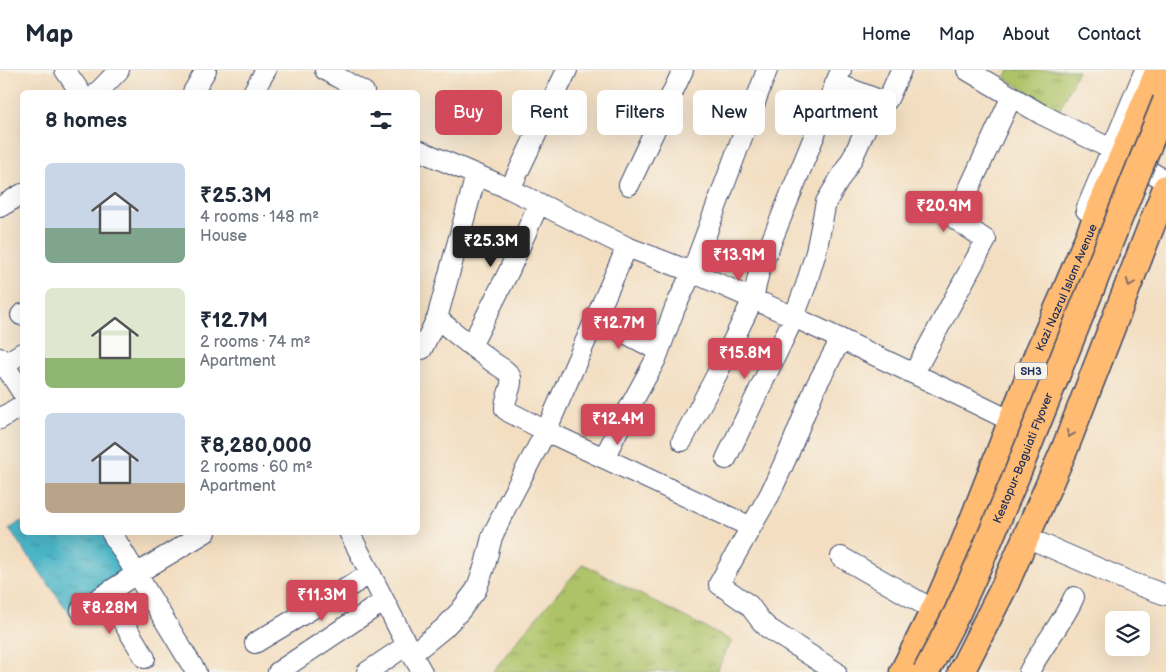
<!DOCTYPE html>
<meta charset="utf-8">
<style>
:root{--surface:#fff;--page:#f6f6f7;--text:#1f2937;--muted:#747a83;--line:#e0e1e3;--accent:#d1495b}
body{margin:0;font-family:"Balsamiq Sans",sans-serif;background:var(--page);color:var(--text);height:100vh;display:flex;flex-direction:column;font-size:19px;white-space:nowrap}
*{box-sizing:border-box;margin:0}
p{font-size:16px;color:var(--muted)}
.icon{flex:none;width:28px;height:28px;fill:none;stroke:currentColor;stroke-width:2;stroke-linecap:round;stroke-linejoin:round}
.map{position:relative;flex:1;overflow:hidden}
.sheet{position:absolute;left:20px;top:20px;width:400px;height:445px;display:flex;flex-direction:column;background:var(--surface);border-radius:8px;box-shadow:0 5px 20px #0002}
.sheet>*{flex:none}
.banner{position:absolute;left:435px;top:20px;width:475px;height:45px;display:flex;gap:10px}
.fabs{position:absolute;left:1105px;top:541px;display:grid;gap:10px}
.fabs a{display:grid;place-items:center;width:45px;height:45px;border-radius:8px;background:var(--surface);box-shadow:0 5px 20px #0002;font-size:25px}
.price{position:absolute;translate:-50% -42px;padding:0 11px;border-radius:5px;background:var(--accent);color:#fff;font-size:16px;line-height:32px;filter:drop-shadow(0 1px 2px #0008)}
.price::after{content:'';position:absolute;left:50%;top:30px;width:15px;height:11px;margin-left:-8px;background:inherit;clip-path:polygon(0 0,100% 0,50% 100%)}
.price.selected{background:#222;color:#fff}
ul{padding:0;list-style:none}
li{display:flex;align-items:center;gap:15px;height:125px;padding:0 25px}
li span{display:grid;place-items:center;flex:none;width:140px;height:100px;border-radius:8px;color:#555}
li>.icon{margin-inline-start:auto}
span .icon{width:60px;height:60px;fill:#fffc;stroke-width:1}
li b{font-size:21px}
h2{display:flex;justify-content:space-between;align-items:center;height:60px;padding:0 25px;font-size:21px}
.tag{padding:0 18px;border-radius:8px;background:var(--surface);box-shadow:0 5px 20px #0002;font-size:18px;line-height:45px}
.tag.selected{background:var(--accent);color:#fff}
header{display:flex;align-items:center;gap:30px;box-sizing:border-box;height:70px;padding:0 25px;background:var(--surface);border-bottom:1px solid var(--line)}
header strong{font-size:24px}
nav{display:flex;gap:28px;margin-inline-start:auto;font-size:18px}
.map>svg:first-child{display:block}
.grass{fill:url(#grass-tufts);stroke:#647962}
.water{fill:url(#water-ripples);stroke:#337293}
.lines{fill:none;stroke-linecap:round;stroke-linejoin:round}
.minor-casing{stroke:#3b496d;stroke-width:22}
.major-casing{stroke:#3b496d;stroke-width:29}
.minor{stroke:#fff;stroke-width:20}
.major{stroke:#ffbb71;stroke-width:26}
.major-bridge-casing{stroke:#3b496d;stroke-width:29;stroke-linecap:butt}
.major-bridge{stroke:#ffbb71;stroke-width:26}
.oneway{stroke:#826e67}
.labels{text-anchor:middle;stroke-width:5;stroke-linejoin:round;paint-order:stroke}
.shield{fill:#f7f3e8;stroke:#5d6a87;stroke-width:1}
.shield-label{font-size:11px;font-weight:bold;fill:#1b2f5e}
.street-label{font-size:12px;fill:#1b2f5e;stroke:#f7f3e8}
</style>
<header>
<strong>Map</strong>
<nav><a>Home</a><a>Map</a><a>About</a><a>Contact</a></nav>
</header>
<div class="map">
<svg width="1166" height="602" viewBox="0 0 1166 602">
<defs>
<pattern id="grass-tufts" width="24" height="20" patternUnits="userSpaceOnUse" patternTransform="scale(1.25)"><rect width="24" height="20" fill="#aec367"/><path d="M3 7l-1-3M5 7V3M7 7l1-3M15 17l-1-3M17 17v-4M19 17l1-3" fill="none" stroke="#8d9f58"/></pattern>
<pattern id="water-ripples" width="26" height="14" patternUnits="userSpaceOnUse" patternTransform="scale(1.25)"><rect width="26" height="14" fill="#4bb6c8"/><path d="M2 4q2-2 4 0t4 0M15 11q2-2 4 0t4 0" fill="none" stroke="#3e94a6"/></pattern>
</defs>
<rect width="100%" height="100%" fill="#f7f3e8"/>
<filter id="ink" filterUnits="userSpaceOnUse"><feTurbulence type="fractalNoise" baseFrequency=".02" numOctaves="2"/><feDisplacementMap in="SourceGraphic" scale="10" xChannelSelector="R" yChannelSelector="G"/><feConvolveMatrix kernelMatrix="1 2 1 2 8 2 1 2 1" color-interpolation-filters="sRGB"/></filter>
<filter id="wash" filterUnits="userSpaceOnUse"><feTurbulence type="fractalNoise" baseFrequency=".0096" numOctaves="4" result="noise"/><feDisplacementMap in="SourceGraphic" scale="20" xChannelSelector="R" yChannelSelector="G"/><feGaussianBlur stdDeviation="1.12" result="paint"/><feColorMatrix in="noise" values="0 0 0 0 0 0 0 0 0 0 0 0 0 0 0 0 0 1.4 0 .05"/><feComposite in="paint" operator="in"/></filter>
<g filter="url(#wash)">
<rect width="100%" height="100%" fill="#f3dec1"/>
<path class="grass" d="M 1009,0 L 1078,0 L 1059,41 L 1005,8 Z
M 583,494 L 653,531 L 732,571 L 716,602 L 492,602 L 525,561 Z"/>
<path class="water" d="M 22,451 L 22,462 L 101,463 L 132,505 L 70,544 L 9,459 Z"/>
</g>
<g filter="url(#ink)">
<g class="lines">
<defs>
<path id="minor" d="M 65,0 L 80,22
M 325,0 L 364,22
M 967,0 L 1041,44 L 1123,85 L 1166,111
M 835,13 L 885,32
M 98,22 L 119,0
M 193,22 L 206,0
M 253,22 L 266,0
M 418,80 L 510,119 L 627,177 L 692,202 L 794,247 L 950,321 L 1003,347
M 476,105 L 439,241 L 438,246 L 440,251 C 459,266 477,281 497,295 C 502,298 509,302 511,308 C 513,317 504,329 505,339 L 509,342 L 546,361 L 751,457 L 719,514 L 749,535 L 761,551 L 768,558 L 836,602
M 629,115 L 683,0
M 510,119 L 567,0
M 0,137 L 22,124
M 1086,140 L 1145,0
M 21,245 L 22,244
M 596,248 L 659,281
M 471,276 L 509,201 L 539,133
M 418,279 L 422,279 L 438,246
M 0,288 L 22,322
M 0,297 L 22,283
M 914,303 L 986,170 L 955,149 L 1012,26
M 0,349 L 22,335
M 682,371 L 718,302 L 753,229 L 759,202 L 841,0
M 604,388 L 627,342 L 656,289 L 675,238 L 692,202 L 767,0
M 726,389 L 794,247 L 806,215 L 816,182 L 826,132 L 853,87 L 869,51 L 888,29 L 901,0
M 751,457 L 770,424 L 789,382 L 815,318 L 841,269
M 111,462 L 196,602
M 349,462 L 407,575 L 422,602
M 1026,467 L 1130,512 L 1166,525
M 841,487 L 925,535
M 106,524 L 145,588
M 81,540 L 136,504 L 206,462
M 255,573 L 370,504
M 412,584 L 444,558 L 460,541 L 476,520 L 485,495 L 492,467 L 507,435 L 546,361 L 627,177
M 278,602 L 384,531
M 367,602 L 407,575
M 1029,602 C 1042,576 1062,554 1074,527"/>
<g id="major">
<path id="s1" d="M 903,602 L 939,530 L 964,473 L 1038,283 L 1065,222 L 1159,0"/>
<path d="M 961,602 L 1005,515 L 1065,378 L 1166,118"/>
</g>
</defs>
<use href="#minor" class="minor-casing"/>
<use href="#major" class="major-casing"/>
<use href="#minor" class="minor"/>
<use href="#major" class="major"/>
<defs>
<g id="major-bridge">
<path id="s2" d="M 926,602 L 957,543 L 979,494 L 1017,404 L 1166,31"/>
</g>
</defs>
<use href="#major-bridge" class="major-bridge-casing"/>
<use href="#major-bridge" class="major-bridge"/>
</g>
<defs><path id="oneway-chevron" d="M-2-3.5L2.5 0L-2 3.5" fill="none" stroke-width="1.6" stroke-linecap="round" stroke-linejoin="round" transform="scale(1.25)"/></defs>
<g class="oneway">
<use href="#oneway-chevron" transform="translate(1130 213) rotate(111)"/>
<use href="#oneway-chevron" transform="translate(1070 364) rotate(112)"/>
</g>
</g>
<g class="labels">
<rect class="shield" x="1015" y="292.5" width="32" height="17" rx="4"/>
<g class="shield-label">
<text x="1031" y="305">SH3</text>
</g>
<g class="street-label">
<text dy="4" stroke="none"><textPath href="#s1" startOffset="418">Kazi Nazrul Islam Avenue</textPath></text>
<text dy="4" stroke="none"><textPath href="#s2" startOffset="235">Kestopur-Baguiati Flyover</textPath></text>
</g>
</g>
</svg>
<div class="fabs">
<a><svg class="icon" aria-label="layers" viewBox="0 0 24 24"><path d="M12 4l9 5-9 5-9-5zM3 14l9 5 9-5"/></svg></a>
</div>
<b class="price" style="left:944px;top:163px">₹20.9M</b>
<b class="price selected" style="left:491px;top:198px">₹25.3M</b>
<b class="price" style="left:739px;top:212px">₹13.9M</b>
<b class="price" style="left:619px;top:280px">₹12.7M</b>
<b class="price" style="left:745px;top:310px">₹15.8M</b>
<b class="price" style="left:618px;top:376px">₹12.4M</b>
<b class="price" style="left:322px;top:552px">₹11.3M</b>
<b class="price" style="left:110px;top:565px">₹8.28M</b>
<div class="banner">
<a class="tag selected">Buy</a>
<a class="tag">Rent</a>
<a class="tag">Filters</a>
<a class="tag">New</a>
<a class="tag">Apartment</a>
</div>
<section class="sheet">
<h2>8 homes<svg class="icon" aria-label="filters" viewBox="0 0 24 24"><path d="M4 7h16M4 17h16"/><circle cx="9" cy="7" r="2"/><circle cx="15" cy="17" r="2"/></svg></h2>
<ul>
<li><span style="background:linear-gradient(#c9d6e8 65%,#7fa58c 0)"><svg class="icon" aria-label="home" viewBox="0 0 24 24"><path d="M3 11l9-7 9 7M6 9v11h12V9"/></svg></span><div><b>₹25.3M</b><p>4 rooms · 148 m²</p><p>House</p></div></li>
<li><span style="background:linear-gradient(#dfe7d0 70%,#8fb573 0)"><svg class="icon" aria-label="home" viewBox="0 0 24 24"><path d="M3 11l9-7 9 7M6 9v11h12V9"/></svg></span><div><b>₹12.7M</b><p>2 rooms · 74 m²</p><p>Apartment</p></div></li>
<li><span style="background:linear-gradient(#c9d6e8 70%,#b9a48a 0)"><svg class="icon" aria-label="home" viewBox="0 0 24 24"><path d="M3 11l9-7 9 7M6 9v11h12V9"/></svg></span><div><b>₹8,280,000</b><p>2 rooms · 60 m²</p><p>Apartment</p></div></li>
</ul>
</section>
</div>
